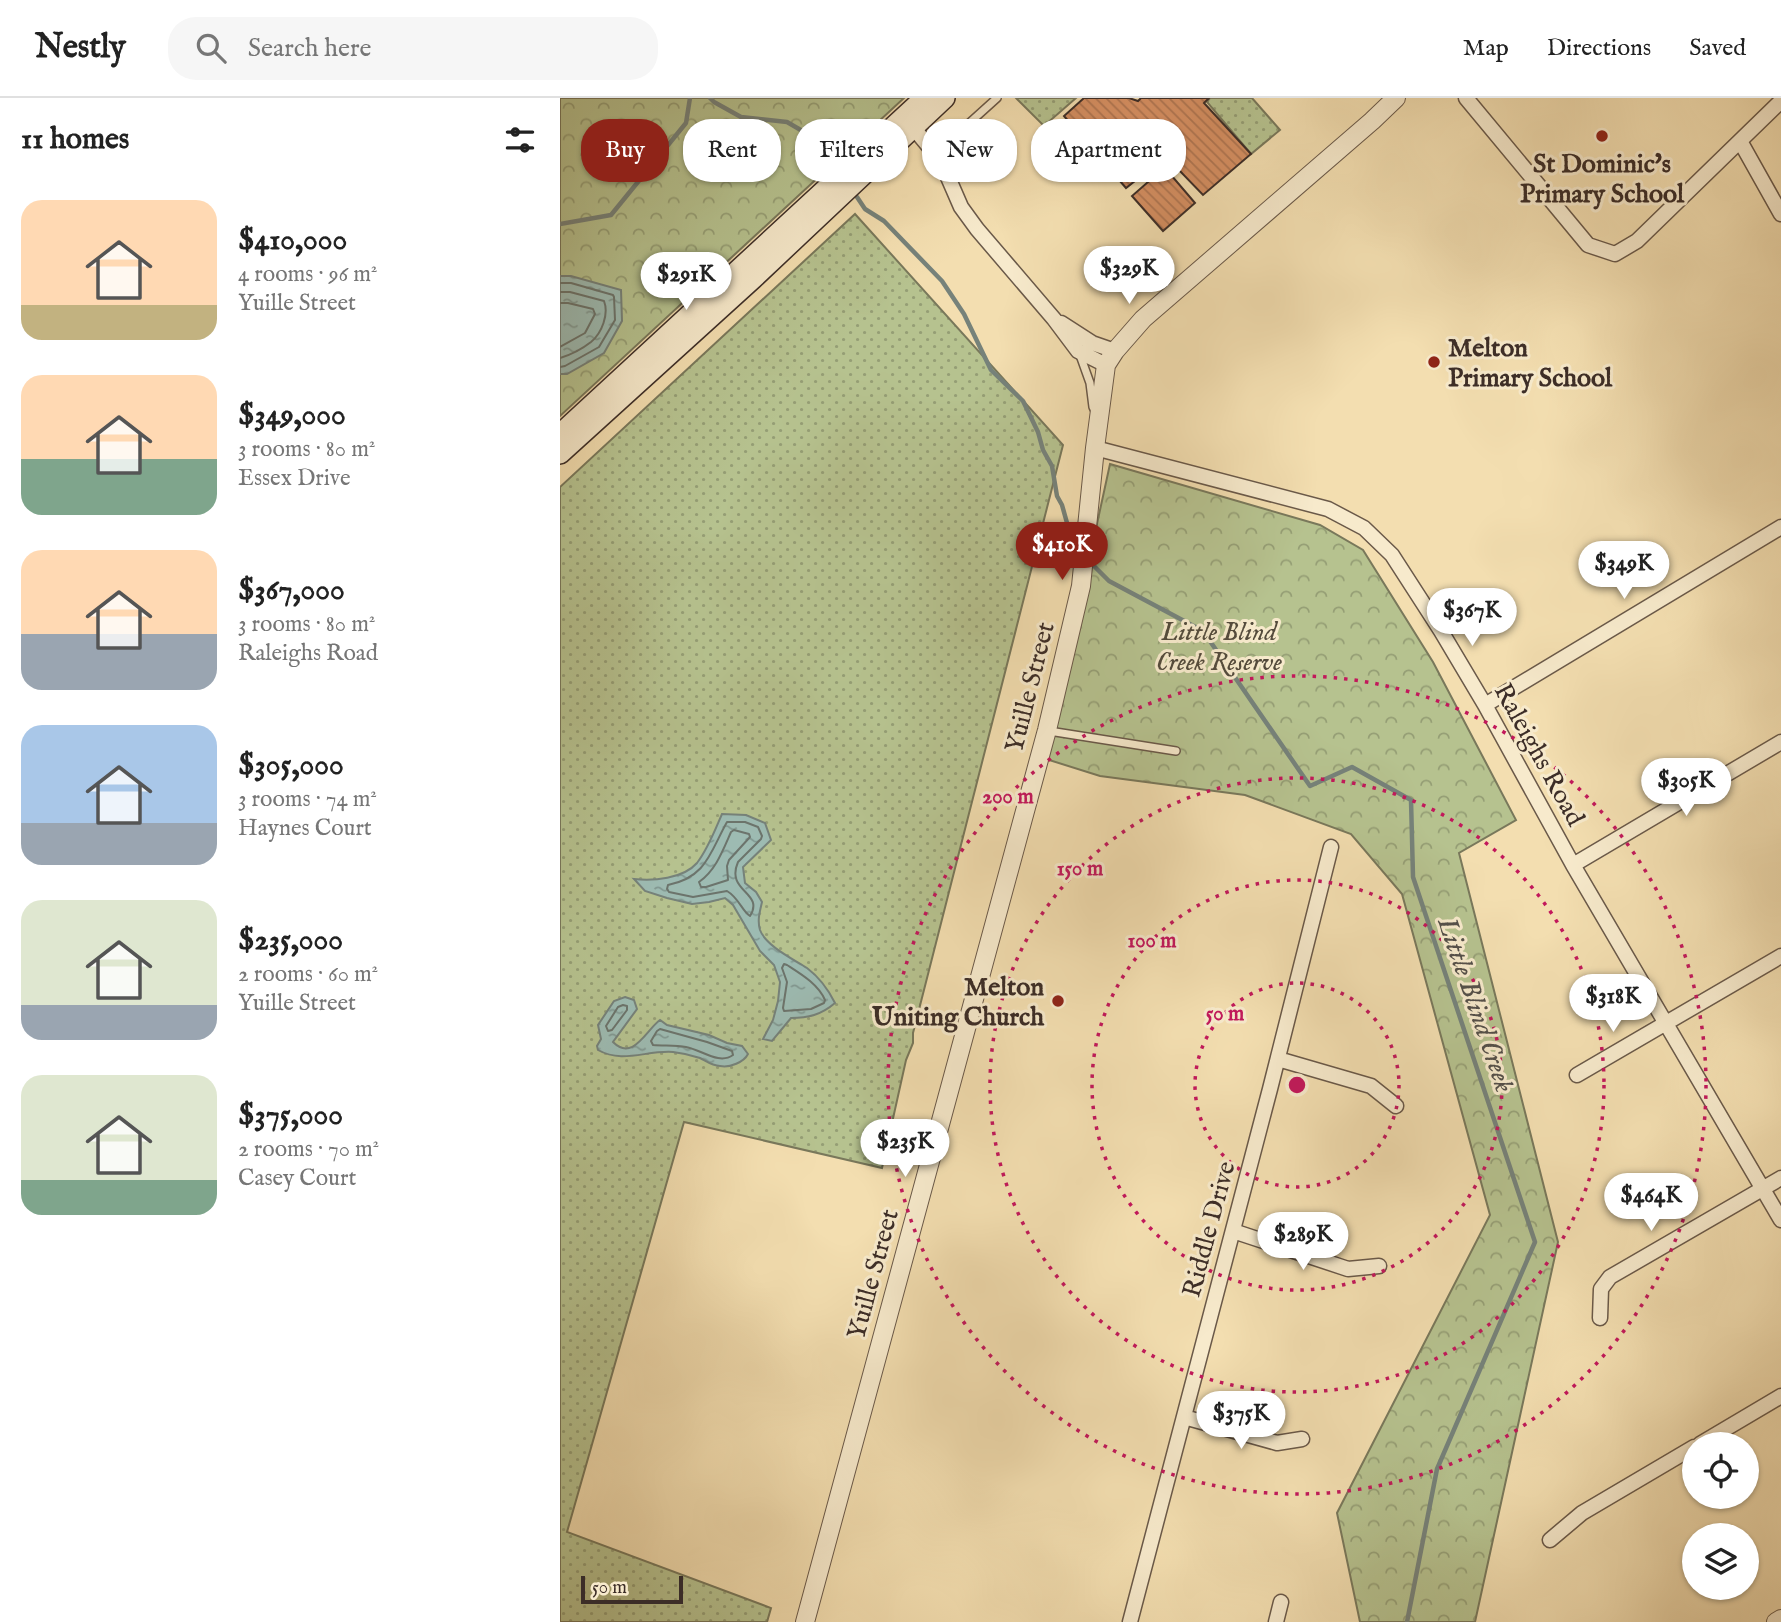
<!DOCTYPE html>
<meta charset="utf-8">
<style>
:root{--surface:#fff;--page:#f6f6f6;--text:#222;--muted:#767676;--line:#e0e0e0;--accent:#8f2418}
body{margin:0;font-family:"IM FELL English",serif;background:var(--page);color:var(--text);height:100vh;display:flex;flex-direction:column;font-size:26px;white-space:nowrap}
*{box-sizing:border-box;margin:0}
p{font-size:23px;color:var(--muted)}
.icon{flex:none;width:38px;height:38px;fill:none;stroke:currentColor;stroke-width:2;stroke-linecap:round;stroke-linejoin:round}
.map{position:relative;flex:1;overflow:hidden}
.panel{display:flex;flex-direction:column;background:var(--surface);width:560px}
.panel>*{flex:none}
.top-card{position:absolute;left:21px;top:21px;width:665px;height:63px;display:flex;gap:14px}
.controls{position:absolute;left:1122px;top:1334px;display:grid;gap:14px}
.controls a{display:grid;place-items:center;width:77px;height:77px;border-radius:50%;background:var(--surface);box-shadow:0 2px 5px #0004;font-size:35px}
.scale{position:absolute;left:21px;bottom:18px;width:102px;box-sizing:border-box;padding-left:7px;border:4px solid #3c2d27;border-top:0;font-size:19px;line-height:24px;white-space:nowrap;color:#3c2d27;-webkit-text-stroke:5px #f7eacc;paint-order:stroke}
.price{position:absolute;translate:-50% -60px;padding:0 16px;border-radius:24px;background:#fff;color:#222;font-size:23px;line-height:46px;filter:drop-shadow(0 2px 4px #0008)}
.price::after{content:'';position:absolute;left:50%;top:42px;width:21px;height:16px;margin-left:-10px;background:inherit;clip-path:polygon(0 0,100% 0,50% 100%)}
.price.active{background:var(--accent);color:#fff}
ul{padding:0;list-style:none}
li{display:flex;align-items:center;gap:21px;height:175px;padding:0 21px}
li span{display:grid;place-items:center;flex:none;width:196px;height:140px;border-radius:21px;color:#555}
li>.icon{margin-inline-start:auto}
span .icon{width:84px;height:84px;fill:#fffc;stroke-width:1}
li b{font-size:30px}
h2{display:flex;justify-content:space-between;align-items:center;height:84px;padding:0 21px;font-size:30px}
.tag{padding:0 24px;border-radius:28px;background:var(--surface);box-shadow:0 2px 5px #0004;font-size:24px;line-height:63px}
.tag.active{background:var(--accent);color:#fff}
header{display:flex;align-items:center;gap:42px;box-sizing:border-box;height:98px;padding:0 35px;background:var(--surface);border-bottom:2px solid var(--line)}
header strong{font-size:33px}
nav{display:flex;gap:38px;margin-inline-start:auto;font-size:24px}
.search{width:490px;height:63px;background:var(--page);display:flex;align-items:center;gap:18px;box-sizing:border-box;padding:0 24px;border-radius:28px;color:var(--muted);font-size:26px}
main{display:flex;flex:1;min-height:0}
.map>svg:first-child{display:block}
.grass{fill:url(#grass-dots);stroke:#79785b;stroke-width:2}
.park{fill:url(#park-crowns);stroke:#79785b;stroke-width:2}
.water{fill:url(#water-ripples);stroke:#76827a;stroke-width:2}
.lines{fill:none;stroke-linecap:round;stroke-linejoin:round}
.shore{stroke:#6c746c;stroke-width:2}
.stream{stroke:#76827a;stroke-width:4.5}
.building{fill:url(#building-back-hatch);stroke:#3c2d27;stroke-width:2}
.service-casing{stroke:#6a5949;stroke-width:10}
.minor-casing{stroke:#6a5949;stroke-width:17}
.tertiary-casing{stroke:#6a5949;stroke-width:20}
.secondary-casing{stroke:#3c2d27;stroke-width:22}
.service{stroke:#f7eacc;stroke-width:7}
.minor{stroke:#f7eacc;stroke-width:14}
.tertiary{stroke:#f7eacc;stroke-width:18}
.secondary{stroke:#f7eacc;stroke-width:19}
.ring{fill:none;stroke:#c2185b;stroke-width:3.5;stroke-dasharray:3.5 7}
.poi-dot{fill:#8f2418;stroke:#f7eacc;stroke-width:2.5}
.labels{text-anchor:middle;stroke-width:6;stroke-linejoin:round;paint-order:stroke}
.poi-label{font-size:26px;font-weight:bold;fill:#3c2d27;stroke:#f7eacc}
.park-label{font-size:26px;font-style:italic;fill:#544b3c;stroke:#f7eacc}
.street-label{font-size:26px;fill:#3c2d27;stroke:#f7eacc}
.water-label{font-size:28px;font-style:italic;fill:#54504a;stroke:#f7eacc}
.centre{fill:#c2185b;stroke:#f7eacc;stroke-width:3.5}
.ring-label{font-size:21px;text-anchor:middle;font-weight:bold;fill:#c2185b;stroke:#f7eacc;stroke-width:6;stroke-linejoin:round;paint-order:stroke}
</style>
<header>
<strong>Nestly</strong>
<div class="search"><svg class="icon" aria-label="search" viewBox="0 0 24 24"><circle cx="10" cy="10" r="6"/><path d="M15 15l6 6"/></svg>Search here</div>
<nav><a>Map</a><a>Directions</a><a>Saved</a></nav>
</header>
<main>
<section class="panel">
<h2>11 homes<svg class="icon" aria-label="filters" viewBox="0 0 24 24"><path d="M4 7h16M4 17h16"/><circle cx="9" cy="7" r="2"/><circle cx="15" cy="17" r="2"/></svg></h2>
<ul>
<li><span style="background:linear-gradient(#ffd9b3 75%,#c2b280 0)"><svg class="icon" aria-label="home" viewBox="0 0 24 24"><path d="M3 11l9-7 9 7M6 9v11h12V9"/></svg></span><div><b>$410,000</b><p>4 rooms · 96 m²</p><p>Yuille Street</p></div></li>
<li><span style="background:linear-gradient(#ffd9b3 60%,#7fa58c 0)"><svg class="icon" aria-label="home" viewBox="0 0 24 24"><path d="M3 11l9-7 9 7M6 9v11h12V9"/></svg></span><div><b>$349,000</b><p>3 rooms · 80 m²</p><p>Essex Drive</p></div></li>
<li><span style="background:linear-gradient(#ffd9b3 60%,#9aa5b1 0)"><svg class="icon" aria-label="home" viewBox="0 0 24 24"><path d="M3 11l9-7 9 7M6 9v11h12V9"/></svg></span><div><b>$367,000</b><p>3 rooms · 80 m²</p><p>Raleighs Road</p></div></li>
<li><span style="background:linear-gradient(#a9c7e8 70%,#9aa5b1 0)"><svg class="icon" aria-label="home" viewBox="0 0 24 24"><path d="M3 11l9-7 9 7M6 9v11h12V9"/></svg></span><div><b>$305,000</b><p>3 rooms · 74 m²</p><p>Haynes Court</p></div></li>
<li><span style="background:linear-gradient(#dfe7d0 75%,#9aa5b1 0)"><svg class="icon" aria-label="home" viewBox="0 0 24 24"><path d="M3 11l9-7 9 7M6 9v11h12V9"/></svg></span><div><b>$235,000</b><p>2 rooms · 60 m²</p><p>Yuille Street</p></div></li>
<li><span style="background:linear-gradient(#dfe7d0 75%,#7fa58c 0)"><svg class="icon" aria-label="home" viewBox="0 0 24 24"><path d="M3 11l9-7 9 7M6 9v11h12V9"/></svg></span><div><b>$375,000</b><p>2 rooms · 70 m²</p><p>Casey Court</p></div></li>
</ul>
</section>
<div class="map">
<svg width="1221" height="1524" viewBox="0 0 1221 1524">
<defs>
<pattern id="grass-dots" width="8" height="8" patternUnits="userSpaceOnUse" patternTransform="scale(1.75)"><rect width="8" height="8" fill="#b6c28f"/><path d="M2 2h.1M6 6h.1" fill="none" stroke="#959e75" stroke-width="1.8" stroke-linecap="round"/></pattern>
<pattern id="park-crowns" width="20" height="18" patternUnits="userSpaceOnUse" patternTransform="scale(1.75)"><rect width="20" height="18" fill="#b6c28f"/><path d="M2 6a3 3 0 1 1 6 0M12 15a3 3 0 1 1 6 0" fill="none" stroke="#959e75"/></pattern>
<pattern id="water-ripples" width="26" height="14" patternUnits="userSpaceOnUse" patternTransform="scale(1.75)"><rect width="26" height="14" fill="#9dbbb2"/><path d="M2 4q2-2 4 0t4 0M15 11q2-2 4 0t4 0" fill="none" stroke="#819891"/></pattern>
<pattern id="building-back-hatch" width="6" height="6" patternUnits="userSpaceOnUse" patternTransform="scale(1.75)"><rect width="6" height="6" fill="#d48e61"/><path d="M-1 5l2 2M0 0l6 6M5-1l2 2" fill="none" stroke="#ad7450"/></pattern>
</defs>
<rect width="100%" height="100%" fill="#f3deb0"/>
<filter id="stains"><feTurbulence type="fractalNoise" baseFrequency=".00286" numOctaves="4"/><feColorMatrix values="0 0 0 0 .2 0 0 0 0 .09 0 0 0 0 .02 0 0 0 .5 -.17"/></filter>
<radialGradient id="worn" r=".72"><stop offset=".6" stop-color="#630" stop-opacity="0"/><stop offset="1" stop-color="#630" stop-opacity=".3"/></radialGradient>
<path class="grass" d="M 456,0 L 516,0 L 484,28 Z
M 650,0 L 692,0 L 720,32 L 691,56 L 647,4 Z
M 295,116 L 503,347 L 353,935 L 353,945 L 346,962 L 322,1070 L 124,1024 L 7,1434 L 211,1510 L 207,1524 L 0,1524 L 0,389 Z"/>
<path class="park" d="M 0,0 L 344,0 L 0,318 Z
M 550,366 L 760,427 L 803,452 L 873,564 L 956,722 L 899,755 L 998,1144 L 915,1524 L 800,1524 L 777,1415 L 930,1117 L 842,796 L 791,736 L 685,697 L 540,678 L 486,661 Z"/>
<path class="water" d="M 0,178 L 11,178 L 61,192 L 62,223 L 44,255 L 7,276 L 0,276 Z
M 162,716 L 186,717 L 205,725 L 211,742 L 183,769 L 185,785 L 196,794 L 202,804 C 200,813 197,822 200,832 C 206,848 233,861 247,870 C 259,879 269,893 275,905 C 261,917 248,920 231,920 L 212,943 L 203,941 L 213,922 L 218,903 L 220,884 L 214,867 L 200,853 L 173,807 L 165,800 L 149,804 L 132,806 L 107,800 L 85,793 L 74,781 C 93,783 123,781 137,765 C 148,751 155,732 162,716 Z
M 65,899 L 74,902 L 77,911 L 53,944 C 73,964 86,932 100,922 L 107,927 L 149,937 L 167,945 L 182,948 L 188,956 C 184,964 170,970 160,968 C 152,968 146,963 140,960 C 131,957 122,955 113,954 C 86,952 63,966 38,952 L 37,948 L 41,941 L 38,927 L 54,903 Z"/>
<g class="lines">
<path class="shore" d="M 0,185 L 11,185 L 53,197 L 54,199 L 55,222 L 39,249 L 5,268 L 0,269
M 0,194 L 10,194 L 44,203 C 49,216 42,235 31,244 C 22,251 10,257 0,260
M 0,205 L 8,205 L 33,211 L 35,216 L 25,235 L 0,249
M 167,724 L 185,724 L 198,729 L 202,738 L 201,741 L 178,764 C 165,794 205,794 190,818 C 182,813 179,800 167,793 L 133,799 L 109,794 L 107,791 L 108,787 C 147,779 150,754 167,724 Z
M 174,732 L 189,736 L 190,739 L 169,762 L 167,768 L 168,782 L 146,789 L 141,789 L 139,784 C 156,772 163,752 171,734 Z
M 224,866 L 227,867 C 241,876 258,886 265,902 L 264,905 L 251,911 L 224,913 L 223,910 L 227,884 L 222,870 Z
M 63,907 L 67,908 L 67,912 L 52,932 L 48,933 L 46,928 L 58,909 Z
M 100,931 L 147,944 L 172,953 L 173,957 C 159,967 142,952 126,949 C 115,947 104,948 93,947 L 91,943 L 97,933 Z"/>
<path class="stream" d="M 150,0 L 154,4 L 181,19 L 227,24 L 263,45 L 277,67
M 297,99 L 305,111 L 324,123 L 382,183 L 404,216 L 431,272 L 463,303 L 478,334 L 483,352 L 492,368 L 497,398 L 502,407 L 514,450
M 0,126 L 51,117 L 126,25 L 130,0
M 535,469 L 549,483 L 643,533 L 750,688 L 792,669 L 851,702 L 853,779 L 975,1144 L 877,1371 L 847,1524"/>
</g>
<path class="building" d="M 524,0 L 569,0 L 578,3 L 581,0 L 649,0 L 644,5 L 691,56 L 643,97 L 619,72 L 611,77 L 635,105 L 603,133 L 572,98 L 596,77 L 590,71 L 566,90 L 504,18 Z"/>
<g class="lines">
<defs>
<path id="service" d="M 375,56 L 437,0
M 520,257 L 530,285 L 533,309 L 535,313
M 489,633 L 616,653"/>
<path id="minor" d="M 906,0 L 1028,147 L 1055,156 L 1077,143 L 1221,3
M 347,22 L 381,63 L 401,109 L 417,131 L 494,221 L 518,253 L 546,267
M 1180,43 L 1221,116
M 501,225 L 532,245 L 555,253
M 535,350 L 768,411 L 804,430 L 832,457 L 881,533 L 925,607 L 1013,767 L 1221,1122
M 925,607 L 1221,429
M 1013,767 L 1221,644
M 718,961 L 811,988 L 836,1008
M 1017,977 L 1221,858
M 673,1133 L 788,1171 L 819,1168
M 1040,1220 L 1041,1191 L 1050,1179 L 1221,1080
M 624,1319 L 717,1345 L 742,1341
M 1140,1346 L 1221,1298
M 990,1442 L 1022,1415 L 1134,1349
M 570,1524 L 710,991 L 771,749
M 716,1524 L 721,1504"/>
<path id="tertiary" d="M 245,1524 L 487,632 L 521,488 L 535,350 L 546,267 L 555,253 L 583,221 L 812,23 L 836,0
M 1216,1524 L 1221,1521"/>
<path id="secondary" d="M 0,336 L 364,0
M 0,356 L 193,181 L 385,0"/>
</defs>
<use href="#service" class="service-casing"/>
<use href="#minor" class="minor-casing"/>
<use href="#tertiary" class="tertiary-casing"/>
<use href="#secondary" class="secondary-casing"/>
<use href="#service" class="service"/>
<use href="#minor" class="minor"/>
<use href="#tertiary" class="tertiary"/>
<use href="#secondary" class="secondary"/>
</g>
<g class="ring">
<circle cx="737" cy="987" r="102"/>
<circle cx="737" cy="987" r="205"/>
<circle cx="737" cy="987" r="307"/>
<circle cx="737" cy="987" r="409"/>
</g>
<g class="poi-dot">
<circle cx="1042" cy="38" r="7"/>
<circle cx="874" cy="264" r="7"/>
<circle cx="498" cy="903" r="7"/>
</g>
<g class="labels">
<g class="poi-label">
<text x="1042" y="74">St Dominic's<tspan x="1042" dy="30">Primary School</tspan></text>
<text x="888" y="258" text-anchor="start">Melton<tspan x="888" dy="30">Primary School</tspan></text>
<text x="484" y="897" text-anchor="end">Melton<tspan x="484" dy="30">Uniting Church</tspan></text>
</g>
<g class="park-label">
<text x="659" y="542">Little Blind<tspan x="659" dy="30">Creek Reserve</tspan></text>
</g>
<g class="street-label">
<text transform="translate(469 589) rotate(-76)" y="9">Yuille Street</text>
<text transform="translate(980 656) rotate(61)" y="9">Raleighs Road</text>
<text transform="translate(648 1131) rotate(-75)" y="9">Riddle Drive</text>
<text transform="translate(312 1176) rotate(-75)" y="9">Yuille Street</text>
</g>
<g class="water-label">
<text transform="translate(917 906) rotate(71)" y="10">Little Blind Creek</text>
</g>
</g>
<circle cx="737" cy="987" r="10" class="centre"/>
<g class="ring-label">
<text x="448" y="705">200 m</text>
<text x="520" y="777">150 m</text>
<text x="592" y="849">100 m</text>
<text x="665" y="922">50 m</text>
</g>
<rect width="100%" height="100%" filter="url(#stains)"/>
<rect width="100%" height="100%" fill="url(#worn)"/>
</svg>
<div class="controls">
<a><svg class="icon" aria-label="locate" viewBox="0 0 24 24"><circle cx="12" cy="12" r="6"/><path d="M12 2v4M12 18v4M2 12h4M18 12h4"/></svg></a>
<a><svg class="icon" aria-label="layers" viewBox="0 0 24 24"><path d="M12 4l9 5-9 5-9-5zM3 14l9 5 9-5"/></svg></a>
</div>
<div class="scale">50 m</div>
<b class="price" style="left:569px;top:208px">$329K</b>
<b class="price" style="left:126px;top:214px">$291K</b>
<b class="price active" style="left:502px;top:484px">$410K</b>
<b class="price" style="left:1064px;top:503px">$349K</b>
<b class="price" style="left:912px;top:550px">$367K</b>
<b class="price" style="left:1126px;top:720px">$305K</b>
<b class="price" style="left:1053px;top:936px">$318K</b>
<b class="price" style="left:345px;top:1081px">$235K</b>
<b class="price" style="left:1091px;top:1135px">$464K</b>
<b class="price" style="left:743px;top:1174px">$289K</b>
<b class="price" style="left:681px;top:1353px">$375K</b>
<div class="top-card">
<a class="tag active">Buy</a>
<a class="tag">Rent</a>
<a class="tag">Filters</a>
<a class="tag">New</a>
<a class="tag">Apartment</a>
</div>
</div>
</main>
